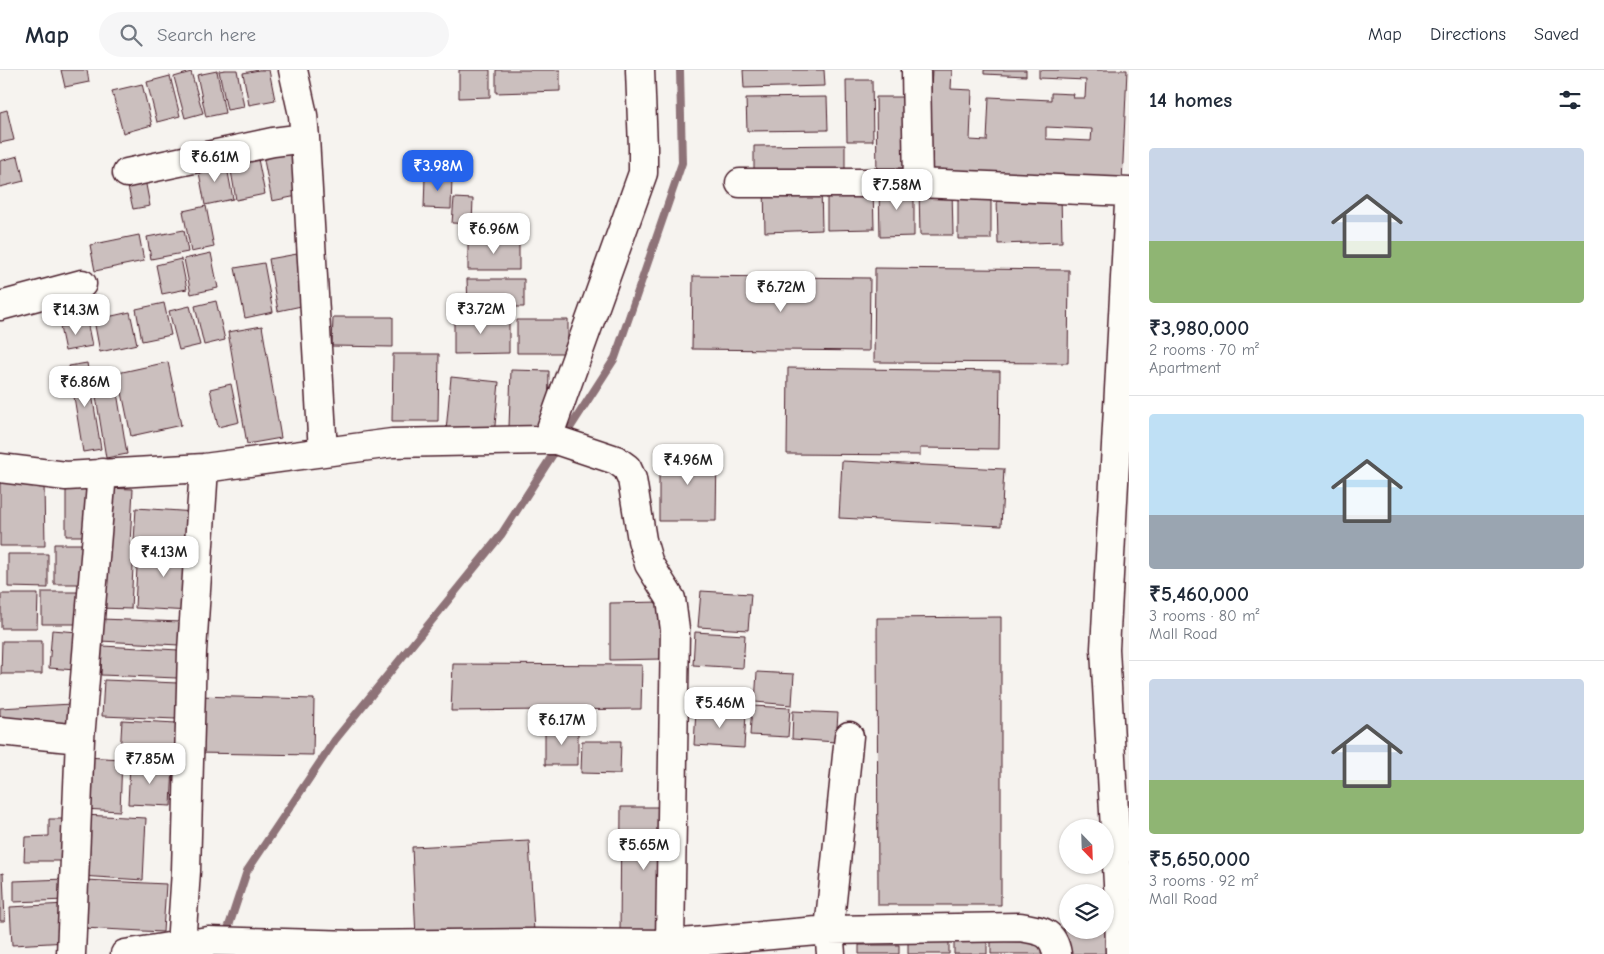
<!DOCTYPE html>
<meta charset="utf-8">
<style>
:root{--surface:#fff;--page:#f6f6f7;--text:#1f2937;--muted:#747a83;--line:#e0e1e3;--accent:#2563eb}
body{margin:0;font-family:"Comic Neue",sans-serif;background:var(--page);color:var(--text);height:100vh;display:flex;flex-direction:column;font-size:19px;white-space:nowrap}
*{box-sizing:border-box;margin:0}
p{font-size:16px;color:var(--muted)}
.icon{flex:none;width:28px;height:28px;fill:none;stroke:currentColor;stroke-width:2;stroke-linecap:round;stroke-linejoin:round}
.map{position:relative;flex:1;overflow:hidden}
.details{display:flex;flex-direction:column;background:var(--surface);width:475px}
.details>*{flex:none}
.needle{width:32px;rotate:157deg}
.buttons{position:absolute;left:1059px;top:749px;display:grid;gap:10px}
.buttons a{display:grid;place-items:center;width:55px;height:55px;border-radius:50%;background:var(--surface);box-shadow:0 1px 4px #0004;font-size:25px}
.price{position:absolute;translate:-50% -42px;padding:0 11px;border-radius:10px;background:#fff;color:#222;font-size:16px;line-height:32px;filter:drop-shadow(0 1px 2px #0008)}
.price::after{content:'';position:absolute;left:50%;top:30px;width:15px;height:11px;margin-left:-8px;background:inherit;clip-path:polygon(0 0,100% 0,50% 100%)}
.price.active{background:var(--accent);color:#fff}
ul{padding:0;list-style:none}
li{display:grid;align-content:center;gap:10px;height:265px;padding:0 20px}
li+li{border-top:1px solid var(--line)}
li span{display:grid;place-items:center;height:155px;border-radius:5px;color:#555}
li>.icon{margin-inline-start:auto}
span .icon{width:90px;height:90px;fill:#fffc;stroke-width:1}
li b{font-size:21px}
h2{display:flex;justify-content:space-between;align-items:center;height:60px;padding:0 20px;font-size:21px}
header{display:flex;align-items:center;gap:30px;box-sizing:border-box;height:70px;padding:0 25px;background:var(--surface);border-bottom:1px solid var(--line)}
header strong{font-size:24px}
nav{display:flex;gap:28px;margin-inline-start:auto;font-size:18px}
.search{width:350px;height:45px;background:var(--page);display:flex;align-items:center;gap:12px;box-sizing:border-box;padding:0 18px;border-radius:28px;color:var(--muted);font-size:19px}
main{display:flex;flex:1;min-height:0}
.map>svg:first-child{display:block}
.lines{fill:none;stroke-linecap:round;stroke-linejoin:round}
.stream{stroke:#8e7378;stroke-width:8}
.building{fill:#cbbfbe;stroke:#4a1f2b;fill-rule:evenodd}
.minor-casing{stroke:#4a1f2b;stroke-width:31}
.minor{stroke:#fdfcf7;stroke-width:28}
</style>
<header>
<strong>Map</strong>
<div class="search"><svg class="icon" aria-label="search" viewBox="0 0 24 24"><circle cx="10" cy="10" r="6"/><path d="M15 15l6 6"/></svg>Search here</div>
<nav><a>Map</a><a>Directions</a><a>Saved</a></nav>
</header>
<main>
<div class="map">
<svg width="1129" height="884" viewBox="0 0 1129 884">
<rect width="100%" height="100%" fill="#f6f3ef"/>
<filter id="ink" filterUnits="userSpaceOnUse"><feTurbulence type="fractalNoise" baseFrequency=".02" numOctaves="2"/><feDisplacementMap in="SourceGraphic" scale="10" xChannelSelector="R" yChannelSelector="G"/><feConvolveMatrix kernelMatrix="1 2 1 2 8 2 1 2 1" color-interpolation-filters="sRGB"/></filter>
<g filter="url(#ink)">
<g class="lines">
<path class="stream" d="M 225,868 L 247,801 L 335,670 L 501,465 L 615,288 L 682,93 L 680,0"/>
</g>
<path class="building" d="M 61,0 L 87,0 L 89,12 L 65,17 Z
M 225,0 L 237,0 L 244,37 L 227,40 L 219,1 Z
M 259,0 L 269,0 L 275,30 L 249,35 L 243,3 Z
M 459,0 L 490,0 L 490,27 L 459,28 Z
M 496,0 L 560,0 L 560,21 L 496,23 Z
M 743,0 L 824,0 L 825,16 L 744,18 Z
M 932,0 L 952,0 L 951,19 L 972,20 L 970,70 L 987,71 L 989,27 L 1051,30 L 1051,23 L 1074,24 L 1073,28 L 1085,28 L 1086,10 L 1039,8 L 1039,0 L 1127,0 L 1122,113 L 927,104 ZM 1046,57 L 1092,59 L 1091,71 L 1046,69 Z
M 984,0 L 1026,0 L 1026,6 L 984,4 Z
M 217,1 L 225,43 L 206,47 L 197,5 Z
M 191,2 L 203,43 L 185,48 L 174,7 Z
M 170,6 L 180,46 L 157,52 L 147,12 Z
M 846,10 L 872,10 L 873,71 L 847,71 Z
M 142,14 L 152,55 L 123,63 L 112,21 Z
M 827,27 L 828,60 L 747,61 L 746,28 Z
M 876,27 L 906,27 L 907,108 L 877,108 Z
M 7,40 L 14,70 L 0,73 L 0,42 Z
M 845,75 L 845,106 L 754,108 L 754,76 Z
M 294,80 L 302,125 L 272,131 L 263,85 Z
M 257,84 L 265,124 L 236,130 L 229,89 Z
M 18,86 L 24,111 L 0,117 L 0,91 Z
M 226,92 L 233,129 L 205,135 L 198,97 Z
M 144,104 L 150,136 L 133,139 L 126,108 Z
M 425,106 L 452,107 L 451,139 L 424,138 Z
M 914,116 L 914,166 L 880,167 L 879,117 Z
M 821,117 L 822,160 L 765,162 L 764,118 Z
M 873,117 L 874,159 L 827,160 L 827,118 Z
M 919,119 L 952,119 L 953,165 L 920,165 Z
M 991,119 L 991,169 L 958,169 L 958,120 Z
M 1061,125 L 1062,172 L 998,174 L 997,126 Z
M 454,128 L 473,129 L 472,154 L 452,153 Z
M 206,136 L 214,177 L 191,182 L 183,141 Z
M 184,160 L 188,182 L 151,189 L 147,167 Z
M 139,165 L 144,191 L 95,201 L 90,175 Z
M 468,169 L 519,169 L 519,200 L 468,200 Z
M 211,183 L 218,218 L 191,224 L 184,189 Z
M 297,184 L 306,235 L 278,241 L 269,189 Z
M 181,189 L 187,219 L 162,224 L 156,195 Z
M 264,193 L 273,242 L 245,248 L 235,198 Z
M 875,198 L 1069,200 L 1068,293 L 874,292 Z
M 693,206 L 870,208 L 869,281 L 692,279 Z
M 467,209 L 524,209 L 524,237 L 468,237 Z
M 216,231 L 225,270 L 204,275 L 195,236 Z
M 164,233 L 171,265 L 142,271 L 136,239 Z
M 190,236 L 200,275 L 179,280 L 169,241 Z
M 130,242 L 137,274 L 100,282 L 94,250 Z
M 454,246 L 509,246 L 509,283 L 454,284 Z
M 333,247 L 393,247 L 393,277 L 332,276 Z
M 517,250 L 568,250 L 568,283 L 517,283 Z
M 87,251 L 92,276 L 65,281 L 60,257 Z
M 262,256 L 281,368 L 247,374 L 228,262 Z
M 393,284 L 439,284 L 438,351 L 392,351 Z
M 168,292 L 181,355 L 131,366 L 118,303 Z
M 87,293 L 101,379 L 83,382 L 69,296 Z
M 788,298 L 1000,301 L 999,379 L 920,378 L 920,385 L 787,384 Z
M 511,300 L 549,301 L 548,357 L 509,357 Z
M 451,307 L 499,312 L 494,366 L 446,361 Z
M 115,310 L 127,384 L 106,388 L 94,314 Z
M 231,314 L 239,352 L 218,357 L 210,319 Z
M 717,381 L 716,451 L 659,451 L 659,382 Z
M 842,391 L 1004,399 L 1001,456 L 839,448 Z
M 0,410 L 44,414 L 45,476 L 0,476 Z
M 66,413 L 92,413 L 91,466 L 66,466 Z
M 105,418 L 133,419 L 130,474 L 134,475 L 131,539 L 99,538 Z
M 136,438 L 195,442 L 194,474 L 134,471 Z
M 54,474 L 84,474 L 84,514 L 54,514 Z
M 138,476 L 193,478 L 190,541 L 135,538 Z
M 8,484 L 48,484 L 48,518 L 8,517 Z
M 701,521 L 751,524 L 748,560 L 698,557 Z
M 42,522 L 83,522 L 83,554 L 42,554 Z
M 1,524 L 38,524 L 37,558 L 1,558 Z
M 662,532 L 662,589 L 610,590 L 610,533 Z
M 1001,547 L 1001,835 L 878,835 L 877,548 Z
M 101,549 L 181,552 L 179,575 L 100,571 Z
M 52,560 L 78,562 L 75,600 L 49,598 Z
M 695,562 L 745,565 L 743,598 L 693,595 Z
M 2,571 L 42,571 L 42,604 L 1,604 Z
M 102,576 L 179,580 L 177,608 L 101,605 Z
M 453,594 L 642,595 L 641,639 L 451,641 Z
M 757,602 L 794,604 L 792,635 L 755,632 Z
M 104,610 L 178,613 L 176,649 L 102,646 Z
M 197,626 L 314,629 L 313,685 L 196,683 Z
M 72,634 L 73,652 L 0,656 L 0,638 Z
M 752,636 L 790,638 L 788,667 L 750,665 Z
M 696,640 L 746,643 L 744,678 L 694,675 Z
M 793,641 L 838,643 L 836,672 L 792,669 Z
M 122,650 L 176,653 L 174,688 L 120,685 Z
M 545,656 L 578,656 L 578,695 L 545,695 Z
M 582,671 L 621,671 L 620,704 L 581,703 Z
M 85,687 L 122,689 L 120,741 L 83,739 Z
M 130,694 L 173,696 L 171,736 L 128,734 Z
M 621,737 L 667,737 L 666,865 L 620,865 Z
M 83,745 L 146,748 L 143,810 L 80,806 Z
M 49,749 L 70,749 L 70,791 L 24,791 L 25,767 L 49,766 Z
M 529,771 L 534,862 L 416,869 L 412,777 Z
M 3,803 L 5,851 L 0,851 L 0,804 Z
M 65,809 L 66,830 L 14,832 L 14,811 Z
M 85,810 L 166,814 L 163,862 L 83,858 Z
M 66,834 L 68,872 L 12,875 L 10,837 Z
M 1105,853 L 1107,853 L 1107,884 L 1064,884 L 1064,854 L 1068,854 L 1068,860 L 1105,860 Z
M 991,871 L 1050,873 L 1050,884 L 991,884 Z
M 949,872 L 949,884 L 908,884 L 908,873 Z
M 954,872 L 987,872 L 987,884 L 954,884 Z
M 859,875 L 899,875 L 899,884 L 859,884 Z"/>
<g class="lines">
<defs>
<path id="minor" d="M 293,0 L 303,45 L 305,68
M 640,0 L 643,78 L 643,103 L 547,370 L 556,370 L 616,390 L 627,398 L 632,409 L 642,470 L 649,494 L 671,529 L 675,560 L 670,874 L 829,860 L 831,884
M 916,0 L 918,113
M 127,103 L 273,72 L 305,68 L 323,382
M 740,113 L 918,113 L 1129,122
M 0,236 L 82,214
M 0,398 L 66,406 L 204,398 L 392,373 L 547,370
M 204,398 L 192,581 L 186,801 L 181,875 L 208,871 L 355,875 L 535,873 L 670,874
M 0,661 L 80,669 L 71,884
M 849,666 L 829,860 L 1020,857 C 1040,861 1053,860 1057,884
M 80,669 L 102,403
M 125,884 L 181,875
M 1120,884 L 1119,832 L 1105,579 L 1129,134"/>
</defs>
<use href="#minor" class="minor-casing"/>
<use href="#minor" class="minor"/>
</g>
</g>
</svg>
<div class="buttons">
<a><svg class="needle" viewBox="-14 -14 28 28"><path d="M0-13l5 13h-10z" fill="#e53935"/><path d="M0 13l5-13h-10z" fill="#747a83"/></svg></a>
<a><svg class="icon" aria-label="layers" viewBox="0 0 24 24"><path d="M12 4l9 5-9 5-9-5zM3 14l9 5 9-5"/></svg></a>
</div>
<b class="price" style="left:215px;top:113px">₹6.61M</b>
<b class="price active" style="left:438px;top:122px">₹3.98M</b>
<b class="price" style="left:897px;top:141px">₹7.58M</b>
<b class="price" style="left:494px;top:185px">₹6.96M</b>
<b class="price" style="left:781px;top:243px">₹6.72M</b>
<b class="price" style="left:481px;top:265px">₹3.72M</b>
<b class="price" style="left:76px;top:266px">₹14.3M</b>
<b class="price" style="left:85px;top:338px">₹6.86M</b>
<b class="price" style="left:688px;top:416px">₹4.96M</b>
<b class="price" style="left:164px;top:508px">₹4.13M</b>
<b class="price" style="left:720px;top:659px">₹5.46M</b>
<b class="price" style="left:562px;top:676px">₹6.17M</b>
<b class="price" style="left:150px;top:715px">₹7.85M</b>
<b class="price" style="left:644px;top:801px">₹5.65M</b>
</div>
<section class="details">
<h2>14 homes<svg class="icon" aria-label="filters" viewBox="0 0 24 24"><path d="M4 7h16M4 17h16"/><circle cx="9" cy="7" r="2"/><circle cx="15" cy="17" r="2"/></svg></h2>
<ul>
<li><span style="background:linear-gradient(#c9d6e8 60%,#8fb573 0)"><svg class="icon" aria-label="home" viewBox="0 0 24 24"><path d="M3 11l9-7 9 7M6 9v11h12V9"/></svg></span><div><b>₹3,980,000</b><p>2 rooms · 70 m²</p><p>Apartment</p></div></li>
<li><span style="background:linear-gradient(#bfe0f5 65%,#9aa5b1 0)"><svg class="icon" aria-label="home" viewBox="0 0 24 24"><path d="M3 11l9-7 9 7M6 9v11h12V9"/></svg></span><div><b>₹5,460,000</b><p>3 rooms · 80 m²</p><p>Mall Road</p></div></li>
<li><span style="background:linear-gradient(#c9d6e8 65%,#8fb573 0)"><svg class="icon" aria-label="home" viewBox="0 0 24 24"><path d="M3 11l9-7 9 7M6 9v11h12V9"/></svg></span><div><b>₹5,650,000</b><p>3 rooms · 92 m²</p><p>Mall Road</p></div></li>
</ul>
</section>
</main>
